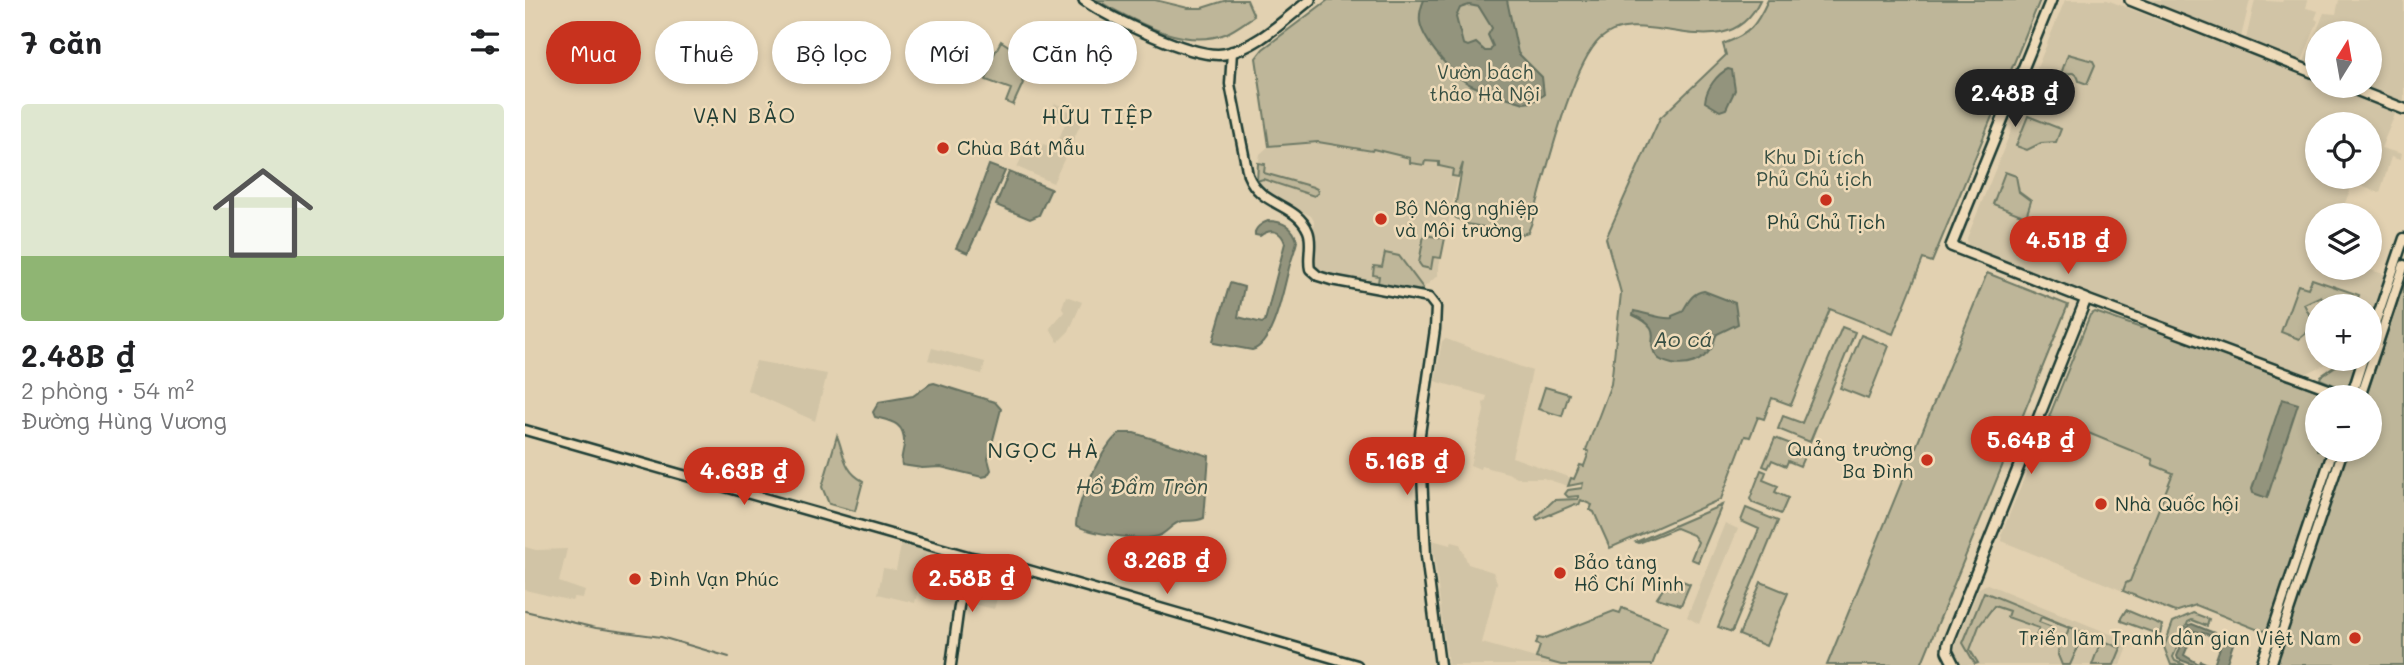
<!DOCTYPE html>
<html lang="vi">
<meta charset="utf-8">
<style>
:root{--surface:#fff;--page:#f6f6f6;--text:#202124;--muted:#757577;--line:#e0e0e0;--accent:#c8321e}
body{margin:0;font-family:Mali,sans-serif;background:var(--page);color:var(--text);height:100vh;display:flex;flex-direction:column;font-size:26px;white-space:nowrap}
*{box-sizing:border-box;margin:0}
p{font-size:23px;color:var(--muted)}
.icon{flex:none;width:38px;height:38px;fill:none;stroke:currentColor;stroke-width:2;stroke-linecap:round;stroke-linejoin:round}
.map{position:relative;flex:1;overflow:hidden}
.side{display:flex;flex-direction:column;background:var(--surface);width:525px}
.side>*{flex:none}
.guide{position:absolute;left:21px;top:21px;width:665px;height:63px;display:flex;gap:14px}
.needle{width:46px;rotate:11deg}
.fabs{position:absolute;left:1780px;top:21px;display:grid;gap:14px}
.fabs a{display:grid;place-items:center;width:77px;height:77px;border-radius:50%;background:var(--surface);box-shadow:0 4px 10px #0003;font-size:35px}
.price{position:absolute;translate:-50% -60px;padding:0 16px;border-radius:24px;background:var(--accent);color:#fff;font-size:23px;line-height:46px;filter:drop-shadow(0 2px 4px #0008)}
.price::after{content:'';position:absolute;left:50%;top:42px;width:21px;height:16px;margin-left:-10px;background:inherit;clip-path:polygon(0 0,100% 0,50% 100%)}
.price.active{background:#222;color:#fff}
ul{padding:0;list-style:none}
li{display:grid;align-content:center;gap:14px;height:371px;padding:0 21px}
li+li{border-top:2px solid var(--line)}
li span{display:grid;place-items:center;height:217px;border-radius:7px;color:#555}
li>.icon{margin-inline-start:auto}
span .icon{width:126px;height:126px;fill:#fffc;stroke-width:1}
li b{font-size:30px}
h2{display:flex;justify-content:space-between;align-items:center;height:84px;padding:0 21px;font-size:30px}
.tag{padding:0 24px;border-radius:32px;background:var(--surface);box-shadow:0 4px 10px #0003;font-size:24px;line-height:63px}
.tag.active{background:var(--accent);color:#fff}
main{display:flex;flex:1;min-height:0}
.map>svg:first-child{display:block}
.built{fill:#d1c4a6;fill-rule:evenodd}
.green{fill:#beb699;stroke:#6e7a66;stroke-width:2}
.water{fill:#93947d;stroke:#657160;stroke-width:2;fill-rule:evenodd}
.lines{fill:none;stroke-linecap:round;stroke-linejoin:round}
.stream{stroke:#657160;stroke-width:2}
.tertiary-casing{stroke:#1f3d34;stroke-width:13}
.secondary-casing{stroke:#1f3d34;stroke-width:14}
.tertiary{stroke:#efdbb9;stroke-width:8}
.secondary{stroke:#efdbb9;stroke-width:9}
.poi-dot{fill:#c8321e;stroke:#efdbb9;stroke-width:2.5}
.labels{text-anchor:middle;stroke-width:5;stroke-linejoin:round;paint-order:stroke}
.park-label{font-size:19px;fill:#374f43;stroke:#efdbb9}
.poi-label{font-size:19px;fill:#1f3d34;stroke:#efdbb9;text-anchor:start}
.neighbourhood-label{font-size:21px;letter-spacing:2px;fill:#1f3d34;stroke:#efdbb9}
.water-label{font-size:21px;font-style:italic;fill:#364e43;stroke:#efdbb9}
</style>
<main>
<section class="side">
<h2>7 căn<svg class="icon" aria-label="filters" viewBox="0 0 24 24"><path d="M4 7h16M4 17h16"/><circle cx="9" cy="7" r="2"/><circle cx="15" cy="17" r="2"/></svg></h2>
<ul>
<li><span style="background:linear-gradient(#dfe7d0 70%,#8fb573 0)"><svg class="icon" aria-label="home" viewBox="0 0 24 24"><path d="M3 11l9-7 9 7M6 9v11h12V9"/></svg></span><div><b>2.48B ₫</b><p>2 phòng · 54 m²</p><p>Đường Hùng Vương</p></div></li>
</ul>
</section>
<div class="map">
<svg width="1879" height="665" viewBox="0 0 1879 665">
<rect width="100%" height="100%" fill="#e2d1b1"/>
<filter id="ink" filterUnits="userSpaceOnUse"><feTurbulence type="fractalNoise" baseFrequency=".0143" numOctaves="2"/><feDisplacementMap in="SourceGraphic" scale="14" xChannelSelector="R" yChannelSelector="G"/><feConvolveMatrix kernelMatrix="1 2 1 2 8 2 1 2 1" color-interpolation-filters="sRGB"/></filter>
<g filter="url(#ink)">
<path class="built" d="M 1540,0 L 1582,0 L 1792,81 L 1792,86 L 1804,86 L 1871,112 L 1856,148 L 1877,154 L 1875,160 L 1866,157 L 1855,193 L 1828,183 L 1815,215 L 1792,215 L 1792,268 L 1839,268 L 1862,275 L 1845,326 L 1844,306 L 1792,306 L 1792,359 L 1812,359 L 1780,374 L 1449,250 L 1443,245 L 1442,238 ZM 1792,124 L 1844,124 L 1844,177 L 1792,177 Z
M 1624,0 L 1725,0 L 1716,37 Z
M 1730,0 L 1757,2 L 1758,0 L 1783,0 L 1781,8 L 1793,11 L 1790,19 L 1793,21 L 1777,61 L 1721,39 Z
M 1814,0 L 1879,0 L 1879,102 L 1838,86 L 1844,86 L 1844,33 L 1792,33 L 1792,67 L 1779,62 L 1799,13 L 1811,14 Z
M 530,103 L 558,119 L 528,183 L 492,167 L 497,157 L 501,158 L 504,150 L 513,154 L 518,144 L 530,148 L 540,124 L 523,115 Z
M 793,142 L 936,163 L 912,276 L 894,292 L 804,274 L 789,266 L 787,260 L 789,221 L 786,216 L 737,191 L 732,185 L 732,171 L 735,154 L 744,146 Z
M 541,296 L 557,302 L 544,331 L 533,342 L 525,328 L 539,312 L 537,307 Z
M 921,339 L 1007,371 L 987,457 L 1046,478 L 1043,486 L 1018,478 L 992,478 L 983,473 L 956,466 L 955,469 L 945,465 L 959,411 L 958,402 L 960,403 L 962,396 L 910,381 L 917,341 Z
M 407,348 L 460,362 L 457,374 L 403,360 Z
M 231,361 L 302,374 L 290,421 L 222,390 Z
M 1524,417 L 1628,459 L 1628,465 L 1648,473 L 1605,581 L 1601,583 L 1598,591 L 1477,541 L 1476,535 Z
M 1200,523 L 1213,529 L 1174,624 L 1162,617 Z
M 907,540 L 925,545 L 927,542 L 935,544 L 943,564 L 968,572 L 972,582 L 957,643 L 1036,665 L 923,665 Z
M 377,541 L 402,547 L 390,603 L 353,594 L 358,568 L 371,570 Z
M 0,547 L 11,550 L 42,549 L 34,582 L 60,591 L 58,598 L 49,597 L 47,601 L 0,590 Z
M 467,566 L 480,569 L 469,609 L 440,602 L 447,576 Z
M 1462,584 L 1605,642 L 1596,665 L 1437,665 L 1430,651 L 1431,644 L 1454,588 Z"/>
<path class="green" d="M 571,0 L 630,0 L 663,8 L 677,8 L 702,0 L 722,0 L 729,16 C 720,22 710,30 700,34 C 657,50 609,20 571,0 Z
M 803,0 L 1235,0 C 1201,73 1117,1 1075,39 C 1045,67 1019,182 1006,225 L 1003,232 L 998,234 L 942,224 L 930,217 L 929,213 L 938,163 L 933,177 L 927,176 L 928,169 L 914,166 L 914,162 L 900,161 L 899,165 L 885,163 L 885,158 L 848,149 L 847,151 L 793,142 L 744,146 L 731,58 L 738,49 Z
M 1243,0 L 1515,0 L 1407,262 L 1398,259 L 1368,334 L 1305,309 L 1266,405 L 1247,398 L 1239,419 L 1233,417 L 1225,437 L 1220,436 L 1196,499 L 1085,548 L 1069,512 L 1065,510 L 1067,505 L 1056,500 L 1054,505 L 1050,504 L 1012,520 L 1011,517 L 1029,500 L 1053,499 L 1053,496 L 1043,497 L 1040,494 L 1043,490 L 1057,488 L 1058,483 L 1043,486 L 1046,478 L 1049,479 L 1055,465 L 1059,466 L 1064,452 L 1061,450 L 1086,384 L 1096,293 L 1081,238 L 1135,118 L 1201,55 L 1198,44 C 1225,34 1231,26 1243,0 Z
M 476,41 L 508,62 L 497,81 L 498,83 L 488,105 L 481,102 L 486,89 L 461,80 L 464,72 L 456,67 L 467,58 Z
M 1543,54 L 1568,61 L 1570,65 L 1562,84 L 1554,81 C 1551,68 1544,75 1536,74 Z
M 1503,116 L 1536,129 L 1531,142 L 1516,143 L 1502,150 L 1491,146 Z
M 733,163 L 740,164 L 739,173 L 788,187 L 792,189 L 793,193 L 789,196 L 738,179 L 732,181 Z
M 1480,172 L 1491,176 L 1494,192 L 1506,201 L 1501,217 L 1468,204 Z
M 899,235 L 920,238 L 916,258 L 908,257 L 906,269 L 897,267 L 894,263 Z
M 860,253 L 874,256 L 898,288 L 894,292 L 853,283 L 854,276 L 848,275 L 849,266 L 857,267 Z
M 1462,273 L 1543,305 L 1538,317 L 1396,665 L 1302,665 Z
M 1787,279 L 1834,295 L 1830,306 L 1801,306 L 1796,296 L 1779,304 L 1790,326 L 1774,339 L 1756,332 L 1773,285 L 1783,288 Z
M 1879,282 L 1879,665 L 1751,665 L 1823,450 L 1844,450 L 1844,397 L 1841,397 Z
M 1570,312 L 1616,328 L 1623,327 L 1809,397 L 1792,397 L 1792,450 L 1803,450 L 1743,630 L 1736,631 L 1671,605 L 1650,612 L 1598,591 L 1601,583 L 1605,581 L 1648,473 L 1628,465 L 1627,459 L 1524,417 L 1565,315 Z
M 1317,327 L 1330,332 L 1285,442 L 1253,429 L 1258,416 L 1277,423 Z
M 1336,335 L 1364,346 L 1343,399 L 1315,388 Z
M 1821,359 L 1834,359 L 1823,387 L 1816,388 L 1795,379 L 1796,376 Z
M 1020,387 L 1044,394 L 1037,416 L 1013,409 Z
M 312,436 C 319,452 318,471 338,481 L 330,511 L 304,504 L 297,487 Z
M 1250,438 L 1282,450 L 1275,466 L 1263,461 L 1261,466 L 1247,460 L 1243,468 L 1238,466 Z
M 1236,470 L 1241,472 L 1238,480 L 1253,486 L 1250,492 L 1263,498 L 1256,514 L 1228,503 L 1225,499 Z
M 1197,505 L 1173,562 L 1166,559 L 1173,542 L 1168,535 L 1151,528 L 1114,543 L 1111,542 Z
M 1221,508 L 1253,521 L 1207,632 L 1193,627 L 1234,529 L 1216,521 Z
M 1143,579 L 1151,584 L 1155,580 L 1165,584 L 1156,605 L 1132,598 L 1138,589 L 1135,588 L 1136,582 L 1140,583 Z
M 1236,582 L 1263,593 L 1241,646 L 1214,635 Z
M 1459,592 L 1596,648 L 1589,665 L 1567,665 L 1575,643 L 1558,636 L 1545,665 L 1537,665 L 1533,655 L 1534,642 L 1538,644 L 1544,628 L 1516,617 L 1514,622 L 1527,627 L 1529,637 L 1525,644 L 1518,645 L 1509,642 L 1514,628 L 1482,617 L 1484,611 L 1469,606 L 1454,626 L 1445,650 L 1453,663 L 1450,664 L 1438,643 Z
M 1097,608 L 1142,626 L 1127,665 L 1036,665 L 1011,658 L 1015,646 L 1011,644 L 1013,638 L 1018,639 L 1089,611 L 1095,613 Z
M 1601,610 L 1637,625 L 1635,635 L 1596,621 L 1596,618 Z
M 1668,613 L 1684,619 L 1682,626 L 1667,620 L 1663,622 L 1648,657 L 1650,661 L 1660,665 L 1646,665 L 1639,647 L 1648,622 Z"/>
<path class="water" d="M 899,0 L 982,0 L 993,53 L 1017,77 L 1019,95 L 1007,102 L 999,103 C 982,97 963,93 946,85 C 929,77 898,41 895,22 C 894,14 896,7 899,0 ZM 944,5 L 954,7 L 967,28 L 963,35 L 968,46 L 965,51 L 960,51 L 951,43 L 943,46 L 938,44 L 931,17 L 935,8 Z
M 1203,69 L 1207,70 L 1210,90 L 1201,109 L 1195,111 L 1180,102 C 1181,89 1192,74 1203,69 Z
M 464,165 L 480,171 L 443,253 L 431,248 L 443,223 Z
M 484,172 L 526,189 L 514,215 L 505,219 L 471,205 Z
M 743,221 C 757,221 768,226 772,241 C 770,251 765,262 763,272 C 758,291 748,345 727,350 L 689,343 L 688,341 L 705,283 L 719,287 L 713,317 L 737,323 L 740,321 L 760,243 C 756,230 745,228 735,236 L 730,235 C 729,228 737,223 743,221 Z
M 1179,291 L 1210,303 L 1213,324 L 1192,334 C 1189,338 1189,345 1186,349 C 1177,362 1162,367 1147,364 C 1143,363 1135,361 1132,357 C 1118,339 1143,331 1108,315 L 1109,311 C 1120,313 1139,320 1147,318 L 1147,316 L 1157,312 C 1163,303 1166,293 1179,291 Z
M 409,383 L 470,402 L 476,409 L 463,459 L 466,470 L 462,476 L 457,477 L 416,467 L 397,468 L 377,465 C 375,457 379,451 379,443 C 380,422 365,421 350,417 L 348,412 L 354,402 L 388,396 L 405,384 Z
M 1757,399 L 1773,404 L 1742,498 L 1728,493 L 1727,489 Z
M 595,433 L 609,433 L 684,456 L 679,518 C 671,522 665,520 657,521 C 647,523 642,533 633,536 C 617,541 565,534 551,525 C 552,502 577,446 595,433 Z
M 1667,624 L 1709,641 L 1701,665 L 1689,665 L 1697,642 L 1682,634 L 1669,631 L 1659,655 L 1674,664 L 1676,661 L 1685,665 L 1669,665 L 1653,659 L 1652,656 L 1664,625 Z"/>
<g class="lines">
<path class="stream" d="M 0,611 L 71,628 L 136,637 L 204,657"/>
<defs>
<path id="tertiary" d="M 707,51 L 705,84 L 723,175 C 736,207 771,203 783,231 C 788,243 782,257 785,269 L 793,276 L 806,280 L 904,298 L 911,307 L 910,329 L 895,434 L 901,556 L 915,665
M 1561,299 L 1825,397
M 1844,341 L 1879,238
M 1826,397 L 1838,359
M 1835,397 L 1879,265
M 0,430 L 446,557 L 479,563 L 832,665
M 426,665 L 434,606 L 446,557
M 1736,665 L 1808,450
M 1746,665 L 1818,450"/>
<path id="secondary" d="M 559,0 C 585,18 668,59 699,54 C 732,48 760,19 785,0
M 1605,0 L 1792,74
M 1821,86 L 1879,109
M 1429,665 L 1422,651 L 1423,643 L 1561,299 L 1426,246 L 1526,0"/>
</defs>
<use href="#tertiary" class="tertiary-casing"/>
<use href="#secondary" class="secondary-casing"/>
<use href="#tertiary" class="tertiary"/>
<use href="#secondary" class="secondary"/>
</g>
</g>
<g class="poi-dot">
<circle cx="418" cy="148" r="7"/>
<circle cx="1301" cy="200" r="7"/>
<circle cx="856" cy="219" r="7"/>
<circle cx="1402" cy="460" r="7"/>
<circle cx="1576" cy="504" r="7"/>
<circle cx="1035" cy="573" r="7"/>
<circle cx="110" cy="579" r="7"/>
<circle cx="1830" cy="638" r="7"/>
</g>
<g class="labels">
<g class="park-label">
<text x="960" y="79">Vườn bách<tspan x="960" dy="22">thảo Hà Nội</tspan></text>
<text x="1289" y="164">Khu Di tích<tspan x="1289" dy="22">Phủ Chủ tịch</tspan></text>
</g>
<g class="poi-label">
<text x="432" y="155">Chùa Bát Mẫu</text>
<text x="870" y="215">Bộ Nông nghiệp<tspan x="870" dy="22">và Môi trường</tspan></text>
<text x="1301" y="229" text-anchor="middle">Phủ Chủ Tịch</text>
<text x="1388" y="456" text-anchor="end">Quảng trường<tspan x="1388" dy="22">Ba Đình</tspan></text>
<text x="1590" y="511">Nhà Quốc hội</text>
<text x="1049" y="569">Bảo tàng<tspan x="1049" dy="22">Hồ Chí Minh</tspan></text>
<text x="124" y="586">Đình Vạn Phúc</text>
<text x="1816" y="645" text-anchor="end">Triển lãm Tranh dân gian Việt Nam</text>
</g>
<g class="neighbourhood-label">
<text x="220" y="123">VẠN BẢO</text>
<text x="573" y="124">HỮU TIỆP</text>
<text x="519" y="458">NGỌC HÀ</text>
</g>
<g class="water-label">
<text x="1158" y="347">Ao cá</text>
<text x="617" y="494">Hồ Đầm Tròn</text>
</g>
</g>
</svg>
<div class="fabs">
<a><svg class="needle" viewBox="-14 -14 28 28"><path d="M0-13l5 13h-10z" fill="#e53935"/><path d="M0 13l5-13h-10z" fill="#757577"/></svg></a>
<a><svg class="icon" aria-label="locate" viewBox="0 0 24 24"><circle cx="12" cy="12" r="6"/><path d="M12 2v4M12 18v4M2 12h4M18 12h4"/></svg></a>
<a><svg class="icon" aria-label="layers" viewBox="0 0 24 24"><path d="M12 4l9 5-9 5-9-5zM3 14l9 5 9-5"/></svg></a>
<a>+</a>
<a>−</a>
</div>
<b class="price active" style="left:1490px;top:129px">2.48B ₫</b>
<b class="price" style="left:1543px;top:276px">4.51B ₫</b>
<b class="price" style="left:1506px;top:476px">5.64B ₫</b>
<b class="price" style="left:882px;top:497px">5.16B ₫</b>
<b class="price" style="left:219px;top:507px">4.63B ₫</b>
<b class="price" style="left:642px;top:596px">3.26B ₫</b>
<b class="price" style="left:447px;top:614px">2.58B ₫</b>
<div class="guide">
<a class="tag active">Mua</a>
<a class="tag">Thuê</a>
<a class="tag">Bộ lọc</a>
<a class="tag">Mới</a>
<a class="tag">Căn hộ</a>
</div>
</div>
</main>
